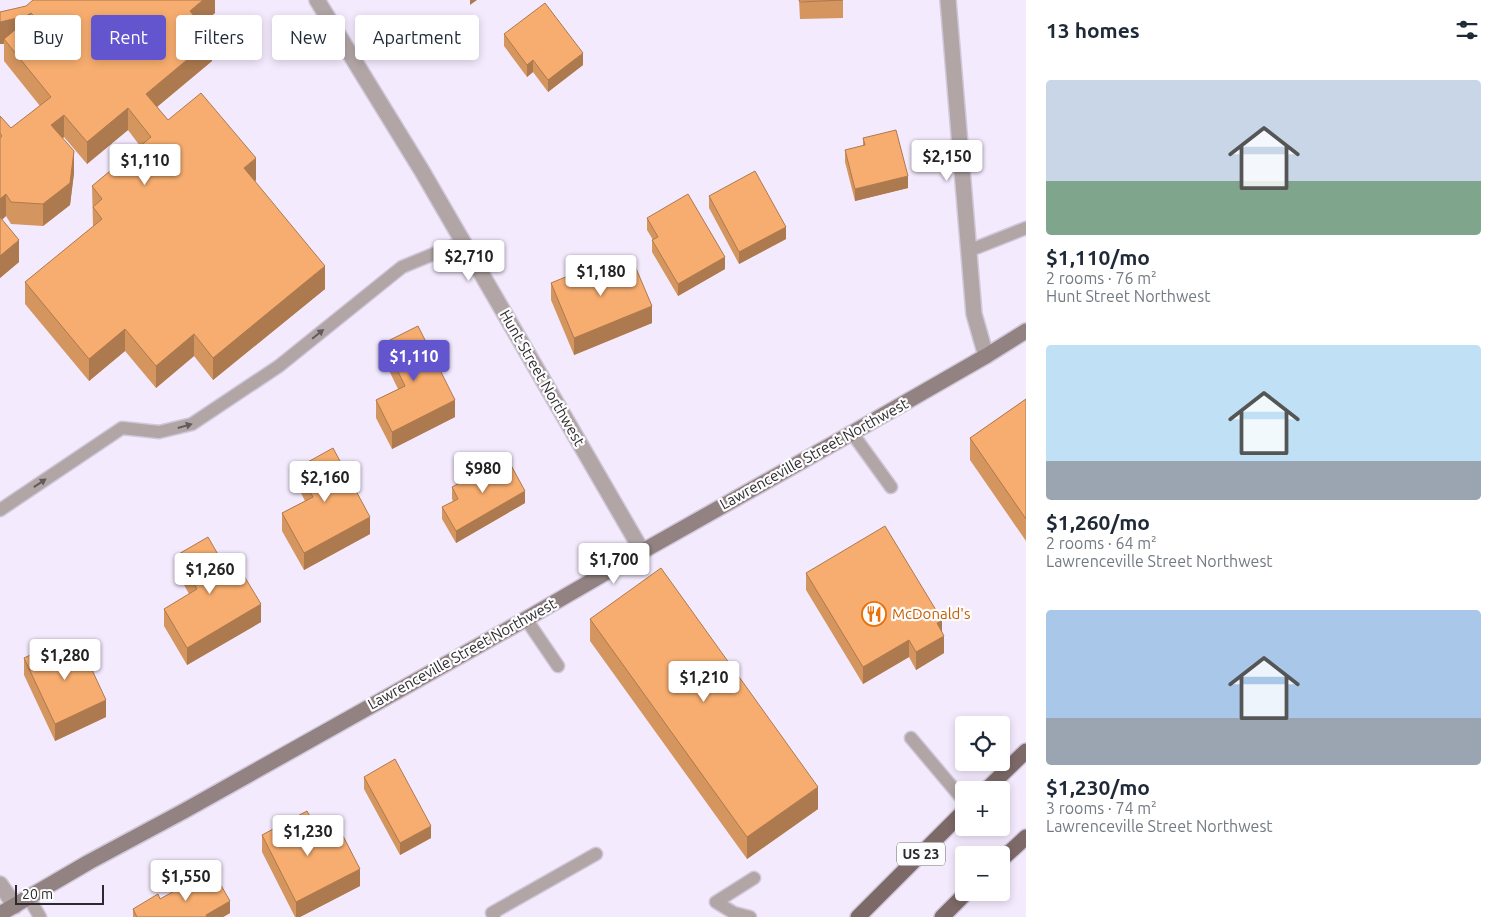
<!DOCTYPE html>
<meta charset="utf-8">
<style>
:root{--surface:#fff;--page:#f2f2f3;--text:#1f2937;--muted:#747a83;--accent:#6255ce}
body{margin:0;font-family:Ubuntu,sans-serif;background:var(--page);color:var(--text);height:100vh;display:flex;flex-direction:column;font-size:19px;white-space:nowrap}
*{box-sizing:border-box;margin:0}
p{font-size:16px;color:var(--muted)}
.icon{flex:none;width:28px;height:28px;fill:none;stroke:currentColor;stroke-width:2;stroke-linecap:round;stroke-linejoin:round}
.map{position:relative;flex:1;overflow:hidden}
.panel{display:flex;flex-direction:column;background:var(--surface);width:475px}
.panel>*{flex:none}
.guide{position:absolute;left:15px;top:15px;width:475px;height:45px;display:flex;gap:10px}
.tools{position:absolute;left:955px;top:716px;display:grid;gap:10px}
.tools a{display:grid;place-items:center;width:55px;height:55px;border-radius:5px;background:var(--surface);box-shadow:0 2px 8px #0003;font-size:25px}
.scale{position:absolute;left:15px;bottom:12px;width:89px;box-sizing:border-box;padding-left:5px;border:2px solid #2c2930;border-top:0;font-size:14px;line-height:18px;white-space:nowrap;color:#2c2930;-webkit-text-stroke:4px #fcfcfc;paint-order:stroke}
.price{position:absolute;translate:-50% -42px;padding:0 11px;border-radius:5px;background:#fff;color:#222;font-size:16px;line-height:32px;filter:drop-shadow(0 1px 2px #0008)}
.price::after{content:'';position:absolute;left:50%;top:30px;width:15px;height:11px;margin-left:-8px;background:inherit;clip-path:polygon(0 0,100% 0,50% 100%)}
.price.selected{background:var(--accent);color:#fff}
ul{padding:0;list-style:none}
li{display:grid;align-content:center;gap:10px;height:265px;padding:0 20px}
li span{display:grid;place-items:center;height:155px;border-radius:5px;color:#555}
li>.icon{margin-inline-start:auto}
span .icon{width:90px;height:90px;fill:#fffc;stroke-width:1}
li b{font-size:21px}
h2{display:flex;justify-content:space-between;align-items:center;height:60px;padding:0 20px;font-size:21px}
.pill{padding:0 18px;border-radius:5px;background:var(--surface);box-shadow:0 2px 8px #0003;font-size:18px;line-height:45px}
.pill.selected{background:var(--accent);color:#fff}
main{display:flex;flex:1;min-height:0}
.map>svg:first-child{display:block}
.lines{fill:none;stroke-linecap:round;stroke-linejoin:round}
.lane-casing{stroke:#d0c7d9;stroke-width:15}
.street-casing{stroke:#d0c7d9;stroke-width:18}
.secondary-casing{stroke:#d0c7d9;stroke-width:18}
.primary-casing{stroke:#d0c7d9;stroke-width:18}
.lane{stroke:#b1a5a5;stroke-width:12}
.street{stroke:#b1a5a5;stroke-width:15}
.secondary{stroke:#928281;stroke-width:15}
.primary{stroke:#7c6968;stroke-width:15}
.wall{fill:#d4955f}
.shaded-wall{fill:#ad794e}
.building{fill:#f7ad6f;stroke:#ad794e}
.oneway{fill:#615b5f}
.labels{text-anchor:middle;stroke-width:4.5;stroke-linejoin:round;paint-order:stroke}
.shield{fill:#fcfcfc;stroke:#6a686d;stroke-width:1}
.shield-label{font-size:14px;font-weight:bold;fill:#2c2930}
.street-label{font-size:15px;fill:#2c2930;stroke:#fcfcfc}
.food-label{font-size:15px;fill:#c56008;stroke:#fcfcfc;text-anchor:start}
</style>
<main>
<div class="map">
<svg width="1026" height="917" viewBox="0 0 1026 917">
<rect width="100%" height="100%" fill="#f4eafe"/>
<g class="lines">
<defs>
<path id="lane" d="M 968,251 L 1026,228
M 852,433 L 891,487
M 0,510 L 122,428 L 159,432 L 192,424 L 279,366 L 402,267 L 463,242
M 526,619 L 558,666
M 911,738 L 964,801
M 29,898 L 40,917
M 716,902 L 754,878
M 716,902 L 734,913 L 750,917
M 494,917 L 492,913 L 596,854"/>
<path id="street" d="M 317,0 L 422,171 L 642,551
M 948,0 L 974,314 L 986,356
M 0,884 L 15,906"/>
<path id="secondary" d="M 0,914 L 89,862 L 184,811 L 526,619 L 650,547 L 852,433 L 986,356 L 1026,331"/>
<path id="primary" d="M 986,790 L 1026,751
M 1001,860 L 1026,837
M 858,917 L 964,811
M 942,917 L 967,892"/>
</defs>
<use href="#lane" class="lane-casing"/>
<use href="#street" class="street-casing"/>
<use href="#secondary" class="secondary-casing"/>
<use href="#primary" class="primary-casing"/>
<use href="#lane" class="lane"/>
<use href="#street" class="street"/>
<use href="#secondary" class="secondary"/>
<use href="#primary" class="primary"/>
</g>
<path class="wall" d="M 215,0 L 215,13 L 201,24 L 212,61 L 157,107 L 168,120 L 256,180 L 255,182 L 325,289 L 213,380 L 194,356 L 156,388 L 125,351 L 89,381 L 25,304 L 25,282 L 93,227 L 92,186 L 140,146 L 128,130 L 87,164 L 64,137 L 63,138 L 74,173 L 70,205 L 43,226 L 11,224 L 6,216 L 2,220 L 19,262 L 0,278 L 0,116 L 11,128 L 40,106 L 4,61 L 4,44 L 0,44 L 0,12 Z
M 799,0 L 843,0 L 843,18 L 800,19 Z
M 504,34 L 583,65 L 548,92 L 533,72 L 527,77 L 504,46 Z
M 863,138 L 908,188 L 855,201 L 845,162 L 845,150 L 863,146 Z
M 709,196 L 786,239 L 739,264 L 709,208 Z
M 647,218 L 725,269 L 678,296 L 652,252 L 652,240 L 653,240 L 647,230 Z
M 551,283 L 652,323 L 574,355 L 551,300 Z
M 384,343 L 455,417 L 392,449 L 376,418 L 376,400 L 398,389 L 384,360 Z
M 1026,399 L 1026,541 L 970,460 L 970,438 Z
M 297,468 L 370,534 L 304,570 L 282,531 L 282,513 L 305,501 L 297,485 Z
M 452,487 L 525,503 L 456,543 L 442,519 L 442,507 L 453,501 L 452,499 Z
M 177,555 L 228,572 L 261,622 L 187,665 L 164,626 L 164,609 L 189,594 L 177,572 Z
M 806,573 L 942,631 L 944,653 L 916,670 L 909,657 L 863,684 L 806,590 Z
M 590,619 L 818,809 L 747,859 L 590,641 Z
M 57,652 L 106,717 L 55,741 L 24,675 L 24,658 Z
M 364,777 L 431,838 L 400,855 L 364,789 Z
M 262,835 L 325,845 L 360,886 L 300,917 L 295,917 L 262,852 Z
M 191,889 L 230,913 L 223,917 L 133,917 L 133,909 Z"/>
<path class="shaded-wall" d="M 203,0 L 215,0 L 215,13 L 190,33 L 190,11 Z
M 470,0 L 477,0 L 470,5 Z
M 31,13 L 31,35 L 4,39 L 4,44 L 0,44 L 0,22 Z
M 212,39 L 212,61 L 146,116 L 146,94 Z
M 583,53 L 583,65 L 548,92 L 548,80 Z
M 533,60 L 533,72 L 527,77 L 527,65 Z
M 128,108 L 128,130 L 87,164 L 87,142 Z
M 64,115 L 64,137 L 51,147 L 51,125 Z
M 74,151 L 74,173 L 70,205 L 43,226 L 43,204 Z
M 256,158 L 256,180 L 244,190 L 244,168 Z
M 908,176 L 908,188 L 855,201 L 855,189 Z
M 6,194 L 6,216 L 0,221 L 0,199 Z
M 786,227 L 786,239 L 739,264 L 739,252 Z
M 19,240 L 19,262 L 0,278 L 0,256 Z
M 725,257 L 725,269 L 678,296 L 678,284 Z
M 325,266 L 325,289 L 213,380 L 213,358 Z
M 652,306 L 652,323 L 574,355 L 574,338 Z
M 125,329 L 125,351 L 89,381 L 89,359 Z
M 194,334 L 194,356 L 156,388 L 156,366 Z
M 455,400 L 455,417 L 392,449 L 392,432 Z
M 525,491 L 525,503 L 456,543 L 456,531 Z
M 370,517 L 370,534 L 304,570 L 304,553 Z
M 261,604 L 261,622 L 187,665 L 187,648 Z
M 942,620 L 942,637 L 944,636 L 944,653 L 916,670 L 916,652 L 937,623 Z
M 909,640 L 909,657 L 863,684 L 863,667 Z
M 106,700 L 106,717 L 55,741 L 55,724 Z
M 818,787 L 818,809 L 747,859 L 747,837 Z
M 431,826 L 431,838 L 400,855 L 400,843 Z
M 360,869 L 360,886 L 300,917 L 296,917 L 296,902 Z
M 230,901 L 230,913 L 223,917 L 206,917 L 206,915 Z"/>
<path class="building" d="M 33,0 L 203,0 L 190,11 L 212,39 L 146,94 L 168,120 L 201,93 L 256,158 L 244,168 L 325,266 L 213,358 L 194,334 L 156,366 L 125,329 L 89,359 L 25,282 L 102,219 L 93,207 L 102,199 L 92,186 L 151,137 L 128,108 L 87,142 L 64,115 L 51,125 L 74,151 L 70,183 L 43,204 L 11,202 L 6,194 L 0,199 L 0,138 L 2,136 L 0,133 L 0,116 L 11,128 L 51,97 L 4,39 L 33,15 L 31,13 L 26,16 L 0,22 L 0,12 L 26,6 Z
M 799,0 L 843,0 L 800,2 Z
M 545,3 L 583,53 L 548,80 L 533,60 L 527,65 L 504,34 Z
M 896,130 L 908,176 L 855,189 L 845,150 L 865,145 L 863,138 Z
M 755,171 L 786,227 L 739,252 L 709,196 Z
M 688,194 L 725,257 L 678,284 L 652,240 L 658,237 L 647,218 Z
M 0,217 L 19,240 L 0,256 Z
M 632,259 L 652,306 L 574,338 L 551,283 L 585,269 L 588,278 Z
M 418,326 L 455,400 L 392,432 L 376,400 L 405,386 L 384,343 Z
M 1026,399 L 1026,519 L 970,438 Z
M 333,448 L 370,517 L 304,553 L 282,513 L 313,497 L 297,468 Z
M 507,458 L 525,491 L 456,531 L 442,507 L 458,499 L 452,487 Z
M 885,526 L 942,620 L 937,623 L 944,636 L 916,652 L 909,640 L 863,667 L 806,573 Z
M 208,537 L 228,572 L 238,566 L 261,604 L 187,648 L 164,609 L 197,589 L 177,555 Z
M 661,568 L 818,787 L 747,837 L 590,619 Z
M 79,642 L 106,700 L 55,724 L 24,658 L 54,644 L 57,652 Z
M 395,759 L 431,826 L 400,843 L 364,777 Z
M 307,811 L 325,845 L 343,836 L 360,869 L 296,902 L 262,835 Z
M 215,875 L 230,901 L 206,915 L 207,917 L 137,917 L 133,909 L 158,894 L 160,899 L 187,884 L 191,889 Z"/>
<defs><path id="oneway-solid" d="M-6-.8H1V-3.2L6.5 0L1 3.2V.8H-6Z" transform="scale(1.25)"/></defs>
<g class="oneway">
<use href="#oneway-solid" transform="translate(318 334) rotate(-39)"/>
<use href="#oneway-solid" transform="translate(185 426) rotate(-16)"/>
<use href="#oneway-solid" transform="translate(40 483) rotate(-34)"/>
</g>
<defs>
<symbol id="restaurant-ring" viewBox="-11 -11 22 22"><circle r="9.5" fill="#fcfcfc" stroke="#e8710a" stroke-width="1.5"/><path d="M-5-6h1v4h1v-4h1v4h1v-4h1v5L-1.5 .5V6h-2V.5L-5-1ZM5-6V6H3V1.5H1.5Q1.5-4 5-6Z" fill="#e8710a"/></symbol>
</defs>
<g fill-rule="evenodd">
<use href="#restaurant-ring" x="860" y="600" width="28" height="28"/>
</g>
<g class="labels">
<rect class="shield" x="897" y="842.5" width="48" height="23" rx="4"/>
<g class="shield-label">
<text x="921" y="859">US 23</text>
</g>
<g class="street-label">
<text transform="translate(542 378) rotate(60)" y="5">Hunt Street Northwest</text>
<text transform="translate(814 454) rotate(-29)" y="5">Lawrenceville Street Northwest</text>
<text transform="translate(462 654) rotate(-29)" y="5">Lawrenceville Street Northwest</text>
</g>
<g class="food-label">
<text x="892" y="619">McDonald's</text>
</g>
</g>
</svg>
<div class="tools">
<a><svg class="icon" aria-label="locate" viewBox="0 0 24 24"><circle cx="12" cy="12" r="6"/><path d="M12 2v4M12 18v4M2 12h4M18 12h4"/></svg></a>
<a>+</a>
<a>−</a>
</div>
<div class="scale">20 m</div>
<b class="price" style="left:947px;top:182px">$2,150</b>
<b class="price" style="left:145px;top:186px">$1,110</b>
<b class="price" style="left:469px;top:282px">$2,710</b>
<b class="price" style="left:601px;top:297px">$1,180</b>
<b class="price selected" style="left:414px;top:382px">$1,110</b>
<b class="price" style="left:483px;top:494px">$980</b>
<b class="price" style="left:325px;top:503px">$2,160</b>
<b class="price" style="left:614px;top:585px">$1,700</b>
<b class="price" style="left:210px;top:595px">$1,260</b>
<b class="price" style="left:65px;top:681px">$1,280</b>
<b class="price" style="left:704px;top:703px">$1,210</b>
<b class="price" style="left:308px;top:857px">$1,230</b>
<b class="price" style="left:186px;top:902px">$1,550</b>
<div class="guide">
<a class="pill">Buy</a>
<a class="pill selected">Rent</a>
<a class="pill">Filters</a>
<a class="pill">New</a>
<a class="pill">Apartment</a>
</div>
</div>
<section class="panel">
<h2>13 homes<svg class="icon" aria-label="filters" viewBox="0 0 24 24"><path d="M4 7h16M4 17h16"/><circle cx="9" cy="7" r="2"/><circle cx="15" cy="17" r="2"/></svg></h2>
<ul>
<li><span style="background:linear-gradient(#c9d6e8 65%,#7fa58c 0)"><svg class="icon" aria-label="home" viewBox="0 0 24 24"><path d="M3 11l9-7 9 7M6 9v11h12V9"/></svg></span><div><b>$1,110/mo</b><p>2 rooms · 76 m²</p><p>Hunt Street Northwest</p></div></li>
<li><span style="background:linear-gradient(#bfe0f5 75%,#9aa5b1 0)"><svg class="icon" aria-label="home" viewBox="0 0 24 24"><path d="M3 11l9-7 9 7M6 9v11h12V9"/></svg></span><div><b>$1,260/mo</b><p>2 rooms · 64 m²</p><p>Lawrenceville Street Northwest</p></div></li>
<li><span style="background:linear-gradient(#a9c7e8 70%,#9aa5b1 0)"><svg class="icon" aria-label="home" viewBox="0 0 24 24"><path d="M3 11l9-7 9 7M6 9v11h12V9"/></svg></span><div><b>$1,230/mo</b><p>3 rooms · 74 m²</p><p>Lawrenceville Street Northwest</p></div></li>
</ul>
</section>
</main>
